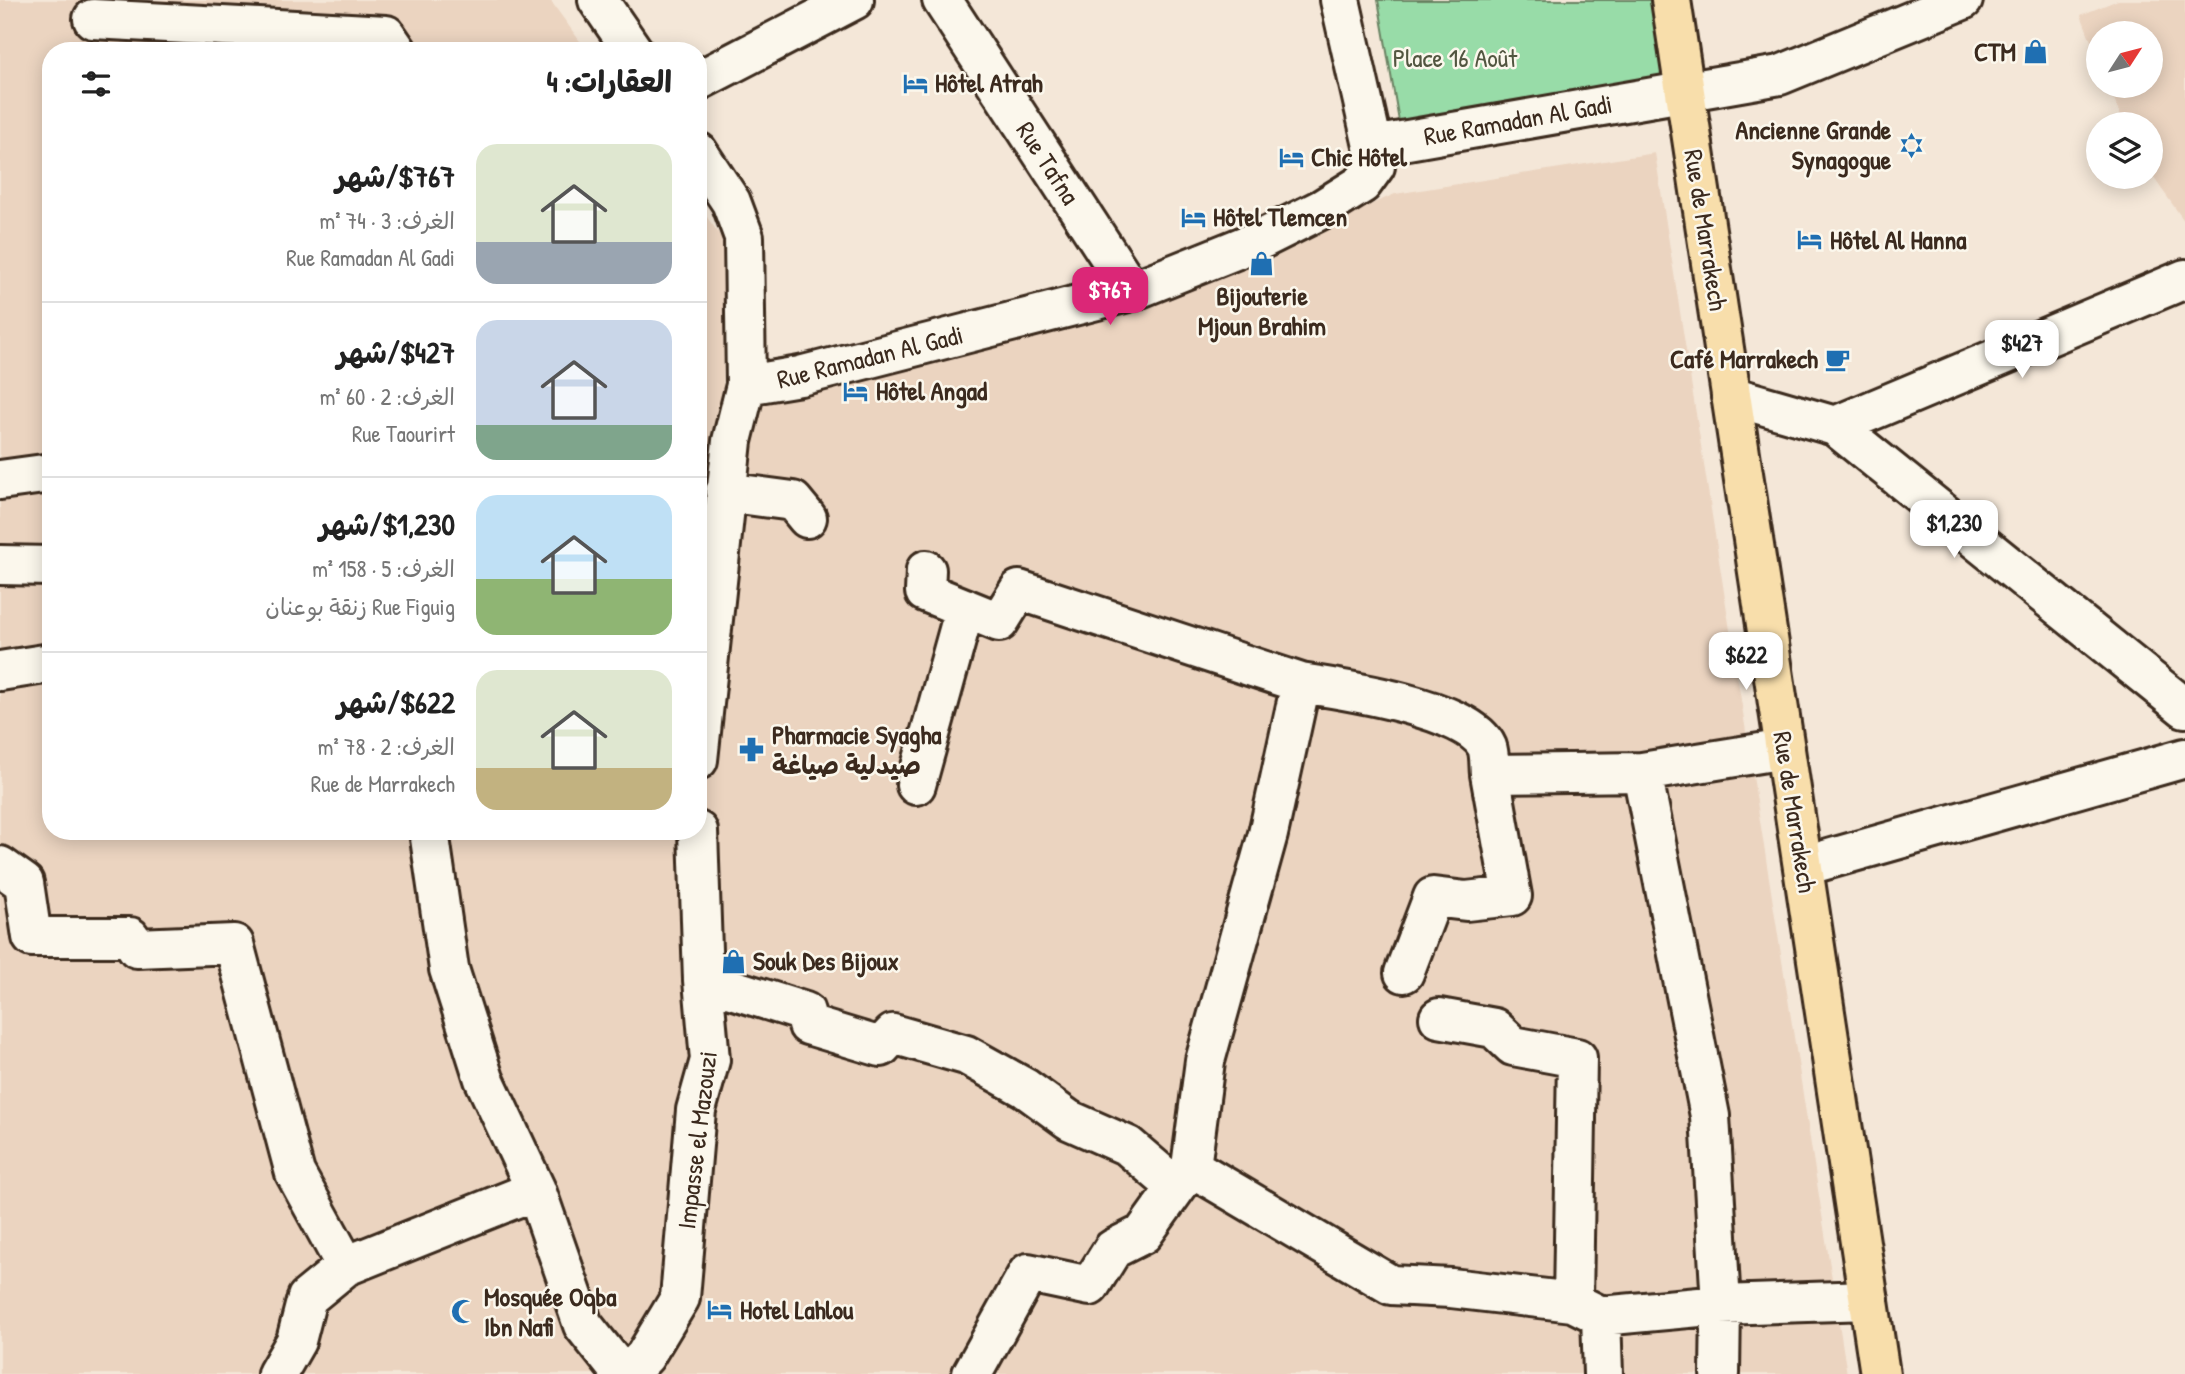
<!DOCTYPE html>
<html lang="ar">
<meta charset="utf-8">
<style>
:root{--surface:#fff;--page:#f2f2f2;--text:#222;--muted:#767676;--line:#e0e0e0;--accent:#db2777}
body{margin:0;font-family:"Patrick Hand","Playpen Sans Arabic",sans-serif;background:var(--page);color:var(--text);direction:rtl;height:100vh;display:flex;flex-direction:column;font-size:26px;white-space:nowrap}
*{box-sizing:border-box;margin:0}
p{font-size:23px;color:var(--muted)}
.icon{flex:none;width:38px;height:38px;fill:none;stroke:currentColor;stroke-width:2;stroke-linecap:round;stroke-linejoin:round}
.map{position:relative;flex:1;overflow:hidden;direction:ltr}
.panel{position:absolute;left:42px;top:42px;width:665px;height:798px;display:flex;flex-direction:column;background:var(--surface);border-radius:28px;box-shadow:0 4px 18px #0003;direction:rtl}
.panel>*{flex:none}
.needle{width:46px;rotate:54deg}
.fabs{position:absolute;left:2086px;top:21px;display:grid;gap:14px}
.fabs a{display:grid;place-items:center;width:77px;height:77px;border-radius:50%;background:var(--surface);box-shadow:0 4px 18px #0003;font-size:35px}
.price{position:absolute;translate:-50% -60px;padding:0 16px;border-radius:14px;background:#fff;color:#222;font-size:23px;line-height:46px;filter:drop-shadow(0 2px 4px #0008)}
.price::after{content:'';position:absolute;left:50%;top:42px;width:21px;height:16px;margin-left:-10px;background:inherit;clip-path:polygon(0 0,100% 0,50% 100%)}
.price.active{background:var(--accent);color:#fff}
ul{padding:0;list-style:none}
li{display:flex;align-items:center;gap:21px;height:175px;padding:0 35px}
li+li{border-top:2px solid var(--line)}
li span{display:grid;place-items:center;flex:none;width:196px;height:140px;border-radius:21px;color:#555}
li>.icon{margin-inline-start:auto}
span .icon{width:84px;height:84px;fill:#fffc;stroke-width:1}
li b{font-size:30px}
h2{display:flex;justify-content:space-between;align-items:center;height:84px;padding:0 35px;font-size:30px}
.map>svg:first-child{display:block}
.built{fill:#ebd4c0}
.park{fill:#98dca8;stroke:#6a8363;stroke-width:2}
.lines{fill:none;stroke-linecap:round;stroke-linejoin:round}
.minor-casing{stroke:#3b2a1e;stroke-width:44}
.major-casing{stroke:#3b2a1e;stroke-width:44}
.minor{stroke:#fbf7ec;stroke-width:38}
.major{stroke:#f8deab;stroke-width:38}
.labels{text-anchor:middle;stroke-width:5;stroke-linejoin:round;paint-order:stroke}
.poi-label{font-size:26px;font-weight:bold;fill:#3b2a1e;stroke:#fbf7ec;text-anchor:start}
.park-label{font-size:26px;fill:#525640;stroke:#fbf7ec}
.street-label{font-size:26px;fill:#3b2a1e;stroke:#fbf7ec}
</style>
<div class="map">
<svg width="2185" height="1374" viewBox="0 0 2185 1374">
<rect width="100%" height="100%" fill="#f4e7d8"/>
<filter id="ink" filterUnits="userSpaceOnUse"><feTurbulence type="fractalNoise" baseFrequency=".0143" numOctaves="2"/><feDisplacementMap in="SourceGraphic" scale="14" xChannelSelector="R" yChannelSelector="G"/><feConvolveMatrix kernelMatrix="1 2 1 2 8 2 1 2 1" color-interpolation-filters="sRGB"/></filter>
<g filter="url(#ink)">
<path class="built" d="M 0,0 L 550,0 L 587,51 L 51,51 L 51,831 L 698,831 L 698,205 L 725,242 L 723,415 L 1141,305 L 1395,194 L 1655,153 L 1847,1374 L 0,1374 Z
M 2118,0 L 2185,0 L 2185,222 L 2151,174 L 2151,124 L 2124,124 L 2109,86 L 2151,86 L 2151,33 L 2098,33 L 2098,59 L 2081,15 Z"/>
<path class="park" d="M 1378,0 L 1652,0 L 1667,80 L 1400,127 Z"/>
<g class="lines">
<defs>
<path id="minor" d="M 598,0 L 633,51
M 942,0 L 1132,291
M 93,19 L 386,35 L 397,51
M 698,81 L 854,0
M 1373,146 L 1780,75 L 1963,0
M 698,152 L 731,202 L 744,237 L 746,385 L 732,441 L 698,760
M 746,385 L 800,376 L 1132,291 L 1262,239 L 1322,209 L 1362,184 L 1375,166 L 1373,146 L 1340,0
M 1731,396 L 1835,426 L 2185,708
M 1835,426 L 2185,279
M 0,480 L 51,473
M 725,492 L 793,501 L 807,518
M 0,565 L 51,566
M 926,570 L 925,592 L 999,622 L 1019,590 L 1301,683
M 0,671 L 51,663
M 1642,772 L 1710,1116 L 1721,1305 L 1720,1374
M 916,785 L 965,608
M 429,831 L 449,969 L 484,1079 L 536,1190 L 583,1325 L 622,1374
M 0,866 L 24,883 L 32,937 L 130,937 L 137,948 L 234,944 L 295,1173 L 346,1266 L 536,1190
M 1804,866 L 2185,758
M 1404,973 L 1433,897 L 1466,901 L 1512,896 L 1490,774
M 703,980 L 805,1012 L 808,1025 L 881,1047 L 893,1034 L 966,1055 L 1025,1088 L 1069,1120 L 1128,1146 L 1176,1187
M 1439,1018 L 1494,1028 L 1513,1046 L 1577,1058 L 1573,1302
M 1191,1167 L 1391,1285 L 1451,1288 L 1573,1302 L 1601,1316 L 1721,1305 L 1869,1300
M 1601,1316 L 1603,1374
M 277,1374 L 296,1341 L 307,1298 L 346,1266
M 628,1374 L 645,1356 L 680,1298 L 696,1110 L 710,1060 L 703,980 L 698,831
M 972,1374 L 1028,1273 L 1090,1286 L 1113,1249 L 1143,1234 L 1191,1167 L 1205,1061 L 1268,834 L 1301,683 C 1341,689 1470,708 1487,747 C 1490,755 1489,766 1490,774 L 1642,772 L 1785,749"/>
<path id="major" d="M 1671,0 L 1880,1374"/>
</defs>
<use href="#minor" class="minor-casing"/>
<use href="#major" class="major-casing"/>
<use href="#minor" class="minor"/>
<use href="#major" class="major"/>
</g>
</g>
<defs>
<symbol id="shop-bare" viewBox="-9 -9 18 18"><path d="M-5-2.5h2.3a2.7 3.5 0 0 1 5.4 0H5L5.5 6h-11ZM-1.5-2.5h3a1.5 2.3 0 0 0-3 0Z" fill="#1f6fb2" stroke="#fbf7ec" stroke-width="2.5" paint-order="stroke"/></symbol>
<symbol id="hotel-bare" viewBox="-9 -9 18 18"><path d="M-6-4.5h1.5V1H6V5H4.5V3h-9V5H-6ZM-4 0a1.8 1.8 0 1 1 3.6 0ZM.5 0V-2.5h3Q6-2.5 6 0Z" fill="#1f6fb2" stroke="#fbf7ec" stroke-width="2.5" paint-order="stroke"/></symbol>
<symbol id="synagogue-bare" viewBox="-9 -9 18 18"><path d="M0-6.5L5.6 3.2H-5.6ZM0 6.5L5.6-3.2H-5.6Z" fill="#1f6fb2" stroke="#fbf7ec" stroke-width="2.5" paint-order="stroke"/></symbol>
<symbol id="cafe-bare" viewBox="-9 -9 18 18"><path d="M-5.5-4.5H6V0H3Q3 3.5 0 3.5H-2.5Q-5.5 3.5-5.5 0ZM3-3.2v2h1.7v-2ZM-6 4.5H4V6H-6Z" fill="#1f6fb2" stroke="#fbf7ec" stroke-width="2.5" paint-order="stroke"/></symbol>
<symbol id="pharmacy-bare" viewBox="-9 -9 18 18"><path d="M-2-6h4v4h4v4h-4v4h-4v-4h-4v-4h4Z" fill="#1f6fb2" stroke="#fbf7ec" stroke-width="2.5" paint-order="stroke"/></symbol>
<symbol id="mosque-bare" viewBox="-9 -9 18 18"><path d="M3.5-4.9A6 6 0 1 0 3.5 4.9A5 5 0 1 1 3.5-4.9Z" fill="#1f6fb2" stroke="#fbf7ec" stroke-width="2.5" paint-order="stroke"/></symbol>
</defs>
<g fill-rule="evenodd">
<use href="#shop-bare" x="2018" y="34" width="35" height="35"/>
<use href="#hotel-bare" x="898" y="66" width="35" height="35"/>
<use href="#synagogue-bare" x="1894" y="128" width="35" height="35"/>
<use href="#hotel-bare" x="1274" y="140" width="35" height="35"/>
<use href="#hotel-bare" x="1176" y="200" width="35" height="35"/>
<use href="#hotel-bare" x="1792" y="222" width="35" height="35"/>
<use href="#shop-bare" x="1244" y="246" width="35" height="35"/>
<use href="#cafe-bare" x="1820" y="342" width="35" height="35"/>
<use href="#hotel-bare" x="838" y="374" width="35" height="35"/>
<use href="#pharmacy-bare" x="734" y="732" width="35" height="35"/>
<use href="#shop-bare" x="716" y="944" width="35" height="35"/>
<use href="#hotel-bare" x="702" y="1292" width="35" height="35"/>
<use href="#mosque-bare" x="446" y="1294" width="35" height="35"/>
</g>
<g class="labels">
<g class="poi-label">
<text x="2016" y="61" text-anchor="end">CTM</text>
<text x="935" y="92">Hôtel Atrah</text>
<text x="1891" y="139" text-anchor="end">Ancienne Grande<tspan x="1891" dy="30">Synagogue</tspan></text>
<text x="1311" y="166">Chic Hôtel</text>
<text x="1213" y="226">Hôtel Tlemcen</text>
<text x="1830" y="249">Hôtel Al Hanna</text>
<text x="1262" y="305" text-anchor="middle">Bijouterie<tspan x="1262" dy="30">Mjoun Brahim</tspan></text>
<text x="1818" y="368" text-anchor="end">Café Marrakech</text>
<text x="876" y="400">Hôtel Angad</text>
<text x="772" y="744">Pharmacie Syagha<tspan x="772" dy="30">صيدلية صياغة</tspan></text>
<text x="753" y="970">Souk Des Bijoux</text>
<text x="484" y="1306">Mosquée Oqba<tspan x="484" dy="30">Ibn Nafi</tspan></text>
<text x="740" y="1319">Hotel Lahlou</text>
</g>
<g class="park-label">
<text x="1455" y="67">Place 16 Août</text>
</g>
<g class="street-label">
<text transform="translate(1518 120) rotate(-10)" y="9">Rue Ramadan Al Gadi</text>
<text transform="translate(1048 163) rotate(57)" y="9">Rue Tafna</text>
<text transform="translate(1706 230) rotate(81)" y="9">Rue de Marrakech</text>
<text transform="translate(870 357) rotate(-14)" y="9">Rue Ramadan Al Gadi</text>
<text transform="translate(1795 812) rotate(81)" y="9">Rue de Marrakech</text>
<text transform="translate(697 1140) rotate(-83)" y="9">Impasse el Mazouzi</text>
</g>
</g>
</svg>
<div class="fabs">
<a><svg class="needle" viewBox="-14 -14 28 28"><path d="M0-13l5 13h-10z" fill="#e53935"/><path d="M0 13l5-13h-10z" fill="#767676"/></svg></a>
<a><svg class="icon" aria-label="layers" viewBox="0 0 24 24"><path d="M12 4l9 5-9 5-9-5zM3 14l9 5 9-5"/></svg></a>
</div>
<b class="price active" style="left:1110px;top:327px">$767</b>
<b class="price" style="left:2022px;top:380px">$427</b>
<b class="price" style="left:1954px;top:560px">$1,230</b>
<b class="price" style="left:1746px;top:692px">$622</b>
<section class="panel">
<h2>العقارات: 4<svg class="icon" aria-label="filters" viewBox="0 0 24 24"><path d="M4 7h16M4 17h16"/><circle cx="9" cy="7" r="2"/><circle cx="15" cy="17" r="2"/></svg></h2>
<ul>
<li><span style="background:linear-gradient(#dfe7d0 70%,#9aa5b1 0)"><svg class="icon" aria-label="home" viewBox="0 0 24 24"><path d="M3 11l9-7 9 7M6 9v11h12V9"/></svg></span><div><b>$767/شهر</b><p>الغرف: 3 · 74 m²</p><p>Rue Ramadan Al Gadi</p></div></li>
<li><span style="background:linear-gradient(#c9d6e8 75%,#7fa58c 0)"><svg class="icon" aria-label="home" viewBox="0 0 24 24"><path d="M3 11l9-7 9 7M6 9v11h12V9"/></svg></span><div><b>$427/شهر</b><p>الغرف: 2 · 60 m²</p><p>Rue Taourirt</p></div></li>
<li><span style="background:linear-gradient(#bfe0f5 60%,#8fb573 0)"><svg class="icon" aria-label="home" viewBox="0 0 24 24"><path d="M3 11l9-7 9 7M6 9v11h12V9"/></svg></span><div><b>$1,230/شهر</b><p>الغرف: 5 · 158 m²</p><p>Rue Figuig زنقة بوعنان</p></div></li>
<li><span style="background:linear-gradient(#dfe7d0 70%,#c2b280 0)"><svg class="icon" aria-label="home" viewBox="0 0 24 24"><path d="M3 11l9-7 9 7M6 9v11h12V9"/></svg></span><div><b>$622/شهر</b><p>الغرف: 2 · 78 m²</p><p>Rue de Marrakech</p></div></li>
</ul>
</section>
</div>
